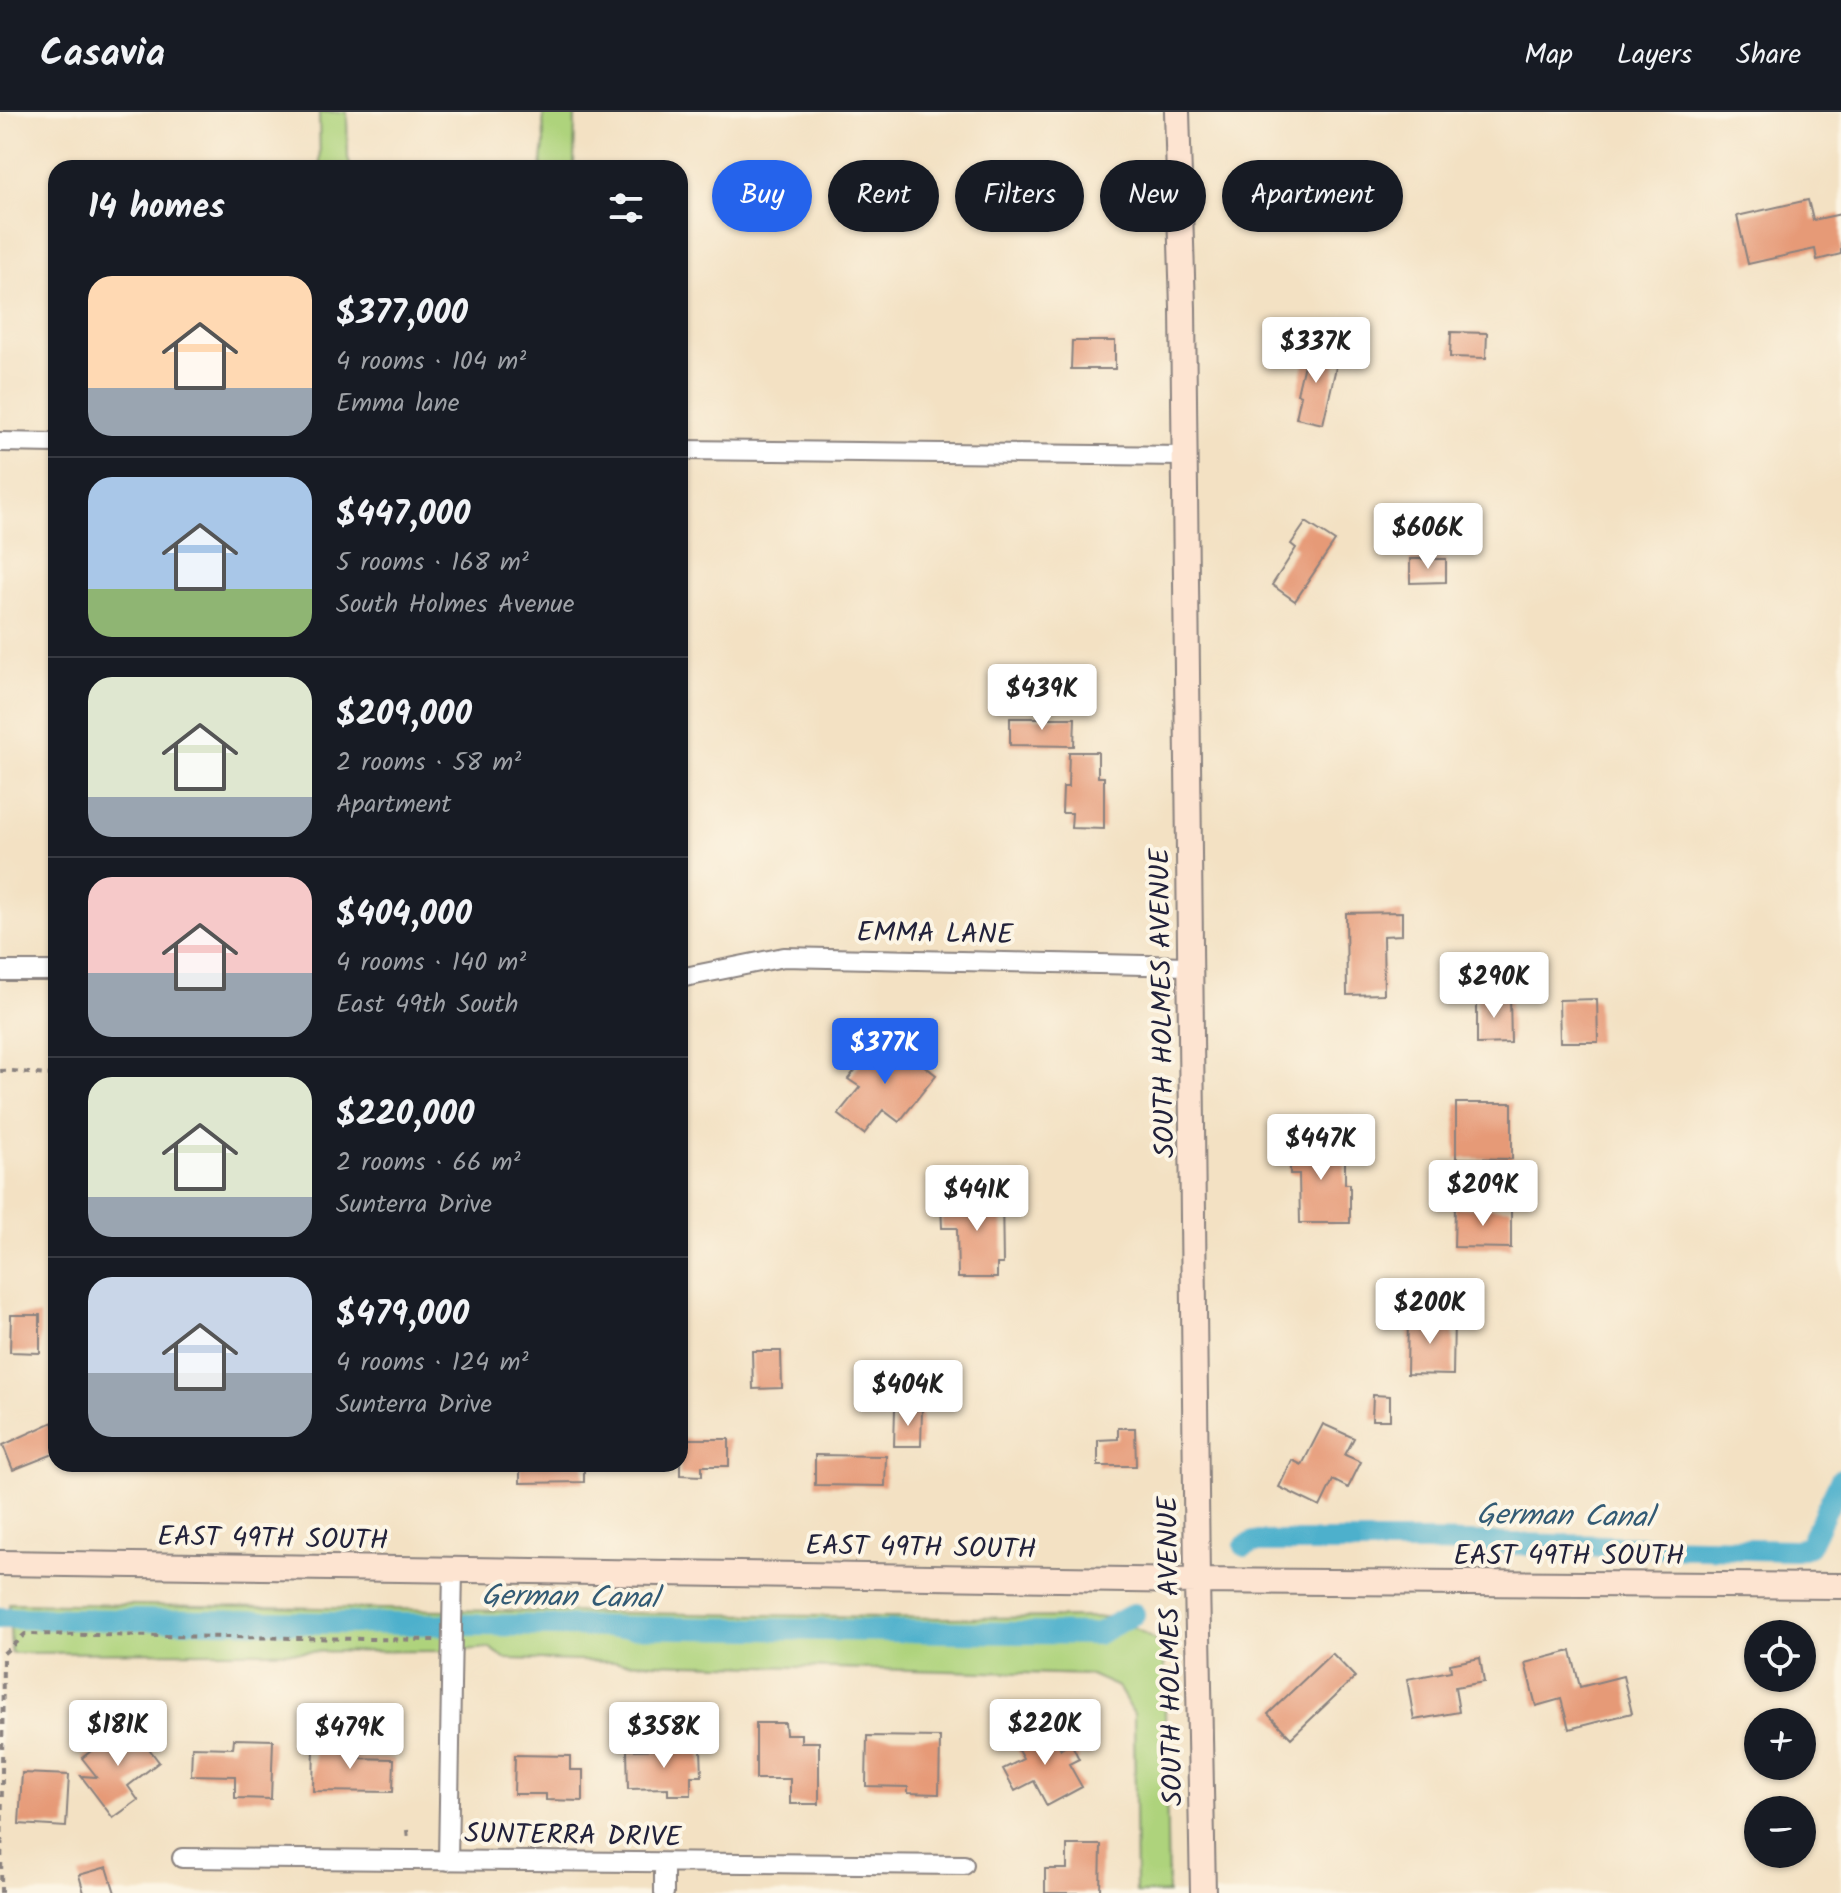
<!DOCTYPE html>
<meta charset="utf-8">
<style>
:root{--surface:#171b24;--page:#20242c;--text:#f1f3f6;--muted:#9ea1a6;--line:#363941;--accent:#2563eb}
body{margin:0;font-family:Kalam,sans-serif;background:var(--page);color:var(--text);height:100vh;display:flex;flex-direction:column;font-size:30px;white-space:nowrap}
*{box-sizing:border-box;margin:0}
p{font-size:26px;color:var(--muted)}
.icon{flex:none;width:44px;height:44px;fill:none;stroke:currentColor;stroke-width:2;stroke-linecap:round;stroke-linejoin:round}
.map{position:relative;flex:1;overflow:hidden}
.drawer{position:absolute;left:48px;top:48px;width:640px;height:1312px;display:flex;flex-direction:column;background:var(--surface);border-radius:24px;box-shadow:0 2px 6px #0004}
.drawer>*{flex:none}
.banner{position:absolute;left:712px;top:48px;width:760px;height:72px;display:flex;gap:16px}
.controls{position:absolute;left:1744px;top:1508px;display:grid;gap:16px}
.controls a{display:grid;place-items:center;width:72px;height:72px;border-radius:50%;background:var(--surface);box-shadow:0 2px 6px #0004;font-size:40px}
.price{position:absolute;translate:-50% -68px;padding:0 18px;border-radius:8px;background:#fff;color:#222;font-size:26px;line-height:52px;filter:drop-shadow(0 2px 4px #0008)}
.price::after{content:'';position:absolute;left:50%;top:48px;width:24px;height:18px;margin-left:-12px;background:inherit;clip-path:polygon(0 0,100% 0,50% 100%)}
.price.active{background:var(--accent);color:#fff}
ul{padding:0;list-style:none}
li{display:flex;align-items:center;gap:24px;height:200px;padding:0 40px}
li+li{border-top:2px solid var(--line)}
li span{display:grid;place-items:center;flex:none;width:224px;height:160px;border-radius:24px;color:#555}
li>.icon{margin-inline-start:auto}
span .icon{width:96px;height:96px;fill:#fffc;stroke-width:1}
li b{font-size:34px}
h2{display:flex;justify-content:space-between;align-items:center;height:96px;padding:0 40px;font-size:34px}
.chip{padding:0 28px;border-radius:36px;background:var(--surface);box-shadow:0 2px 6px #0004;font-size:28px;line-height:72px}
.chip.active{background:var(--accent);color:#fff}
header{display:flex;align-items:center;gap:48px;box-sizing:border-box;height:112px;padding:0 40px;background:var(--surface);border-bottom:2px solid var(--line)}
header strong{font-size:38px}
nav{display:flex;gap:44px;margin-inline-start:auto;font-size:28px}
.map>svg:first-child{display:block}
.green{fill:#aed37c;stroke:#687a5c;stroke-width:2}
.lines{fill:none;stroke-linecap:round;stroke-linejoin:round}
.canal{stroke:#4db0cc;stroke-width:22}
.building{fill:#e69a77}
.street-casing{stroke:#8a827f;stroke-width:22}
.secondary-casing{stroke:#8a827f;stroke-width:28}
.path{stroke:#8a827f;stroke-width:4;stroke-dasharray:6 6;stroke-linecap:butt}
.street{stroke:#fff;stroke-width:18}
.secondary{stroke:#fde4d1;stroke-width:24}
.labels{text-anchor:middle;stroke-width:8;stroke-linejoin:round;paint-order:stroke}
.street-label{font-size:28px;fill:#22223b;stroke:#fcf5e5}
.water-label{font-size:30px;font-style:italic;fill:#335b75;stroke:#fcf5e5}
</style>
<header>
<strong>Casavia</strong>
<nav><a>Map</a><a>Layers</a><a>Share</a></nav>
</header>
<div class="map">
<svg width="1841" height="1781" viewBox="0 0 1841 1781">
<rect width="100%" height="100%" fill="#fcf5e5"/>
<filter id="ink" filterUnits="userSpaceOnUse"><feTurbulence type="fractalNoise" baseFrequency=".0125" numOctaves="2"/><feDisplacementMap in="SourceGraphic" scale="16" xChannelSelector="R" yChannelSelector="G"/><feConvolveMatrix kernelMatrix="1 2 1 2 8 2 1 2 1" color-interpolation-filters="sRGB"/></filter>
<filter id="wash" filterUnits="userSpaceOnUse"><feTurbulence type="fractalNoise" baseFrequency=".006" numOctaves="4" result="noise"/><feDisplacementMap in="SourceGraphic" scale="32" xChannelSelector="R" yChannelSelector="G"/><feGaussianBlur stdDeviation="1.8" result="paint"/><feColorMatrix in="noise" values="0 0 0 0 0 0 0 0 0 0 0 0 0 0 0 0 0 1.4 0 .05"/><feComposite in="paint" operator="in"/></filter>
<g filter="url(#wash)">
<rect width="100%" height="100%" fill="#f3e1c3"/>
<path class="green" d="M 319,0 L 347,0 L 348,46 L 351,56 L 320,56 Z
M 543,0 L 575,0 L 574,56 L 541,56 L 544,33 Z
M 9,1491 L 942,1506 L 1116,1505 L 1164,1534 L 1168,1781 L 1136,1781 L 1134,1602 L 1118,1575 L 1091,1563 L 506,1547 L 490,1536 L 453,1539 L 11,1541 Z"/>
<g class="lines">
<path class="canal" d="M 1245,1434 L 1254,1430 L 1424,1430 L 1796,1438 L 1809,1434 L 1841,1367
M 0,1506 L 1097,1522 L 1134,1502"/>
</g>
<g id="blocks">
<path class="building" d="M 1808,88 L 1813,108 L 1841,102 L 1841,142 L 1817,148 L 1815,137 L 1748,152 L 1737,104 Z
M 1451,220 L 1487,221 L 1486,246 L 1450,245 Z
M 1072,229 L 1115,229 L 1115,257 L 1071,257 Z
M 1308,235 L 1339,242 L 1323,312 L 1296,306 L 1301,283 L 1297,282 Z
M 1306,410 L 1335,429 L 1295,489 L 1272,473 L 1296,436 L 1291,432 Z
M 1410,447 L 1446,447 L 1446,470 L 1410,471 Z
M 1010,606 L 1075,606 L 1074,634 L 1010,633 Z
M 1069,640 L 1098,640 L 1098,665 L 1104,665 L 1104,717 L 1071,716 L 1072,701 L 1062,701 L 1063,675 L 1068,675 Z
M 1402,800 L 1402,823 L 1383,824 L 1384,882 L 1347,883 L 1346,801 Z
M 1510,883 L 1511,931 L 1477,932 L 1477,884 Z
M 1597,887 L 1598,930 L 1560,930 L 1559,888 Z
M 890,927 L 936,963 L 899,1010 L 883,998 L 864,1022 L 838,1002 L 860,975 L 848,967 L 874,935 L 880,940 Z
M 1456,991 L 1512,991 L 1512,1047 L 1456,1046 Z
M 1290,1031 L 1345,1031 L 1345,1072 L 1350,1072 L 1350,1111 L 1300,1111 L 1299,1062 L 1290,1062 Z
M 1002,1082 L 1003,1152 L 997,1152 L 997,1166 L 958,1166 L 957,1116 L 942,1116 L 941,1091 L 954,1091 L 954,1083 Z
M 1455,1095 L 1511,1096 L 1511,1136 L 1454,1135 Z
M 11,1203 L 40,1203 L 40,1241 L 10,1240 Z
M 1408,1205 L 1454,1206 L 1453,1263 L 1407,1262 Z
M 752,1239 L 781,1239 L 782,1276 L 753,1277 Z
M 1373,1283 L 1390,1284 L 1390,1308 L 1372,1308 Z
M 895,1297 L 922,1298 L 921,1334 L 894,1334 Z
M 53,1310 L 56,1318 L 56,1341 L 13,1358 L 3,1333 Z
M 1323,1312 L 1354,1326 L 1345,1343 L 1361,1350 L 1348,1376 L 1333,1368 L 1320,1395 L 1279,1375 L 1292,1348 L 1302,1353 Z
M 1118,1316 L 1135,1316 L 1136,1354 L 1098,1354 L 1098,1328 L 1118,1327 Z
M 680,1327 L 729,1327 L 729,1354 L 702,1354 L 702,1364 L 680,1363 Z
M 815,1343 L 886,1344 L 885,1374 L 815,1373 Z
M 520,1352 L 584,1352 L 584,1370 L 520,1371 Z
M 1571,1539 L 1580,1575 L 1623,1564 L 1632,1601 L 1569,1617 L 1561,1587 L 1536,1594 L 1525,1551 Z
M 1332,1541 L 1355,1565 L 1291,1626 L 1268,1602 Z
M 1480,1546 L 1484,1570 L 1455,1575 L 1459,1600 L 1414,1608 L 1407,1567 L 1451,1559 L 1450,1552 Z
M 129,1610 L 159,1650 L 128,1674 L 138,1688 L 113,1706 L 81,1664 L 97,1665 L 82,1646 Z
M 756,1611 L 785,1611 L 786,1622 L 801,1622 L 801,1630 L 819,1630 L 819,1692 L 790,1692 L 790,1667 L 756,1667 Z
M 1049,1615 L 1061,1637 L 1071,1631 L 1079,1647 L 1069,1652 L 1082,1675 L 1047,1694 L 1034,1669 L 1015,1679 L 1003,1657 L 1023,1647 L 1015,1633 Z
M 867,1624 L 940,1625 L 939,1682 L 908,1681 L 908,1675 L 866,1674 Z
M 234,1627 L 273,1628 L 271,1687 L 235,1686 L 235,1664 L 191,1663 L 192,1635 L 233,1636 Z
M 314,1631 L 343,1631 L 343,1638 L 354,1638 L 353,1646 L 394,1647 L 393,1680 L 313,1679 Z
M 701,1637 L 702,1664 L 691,1664 L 691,1683 L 668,1683 L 668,1676 L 628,1677 L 627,1638 Z
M 515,1643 L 570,1644 L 570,1658 L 583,1658 L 583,1689 L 546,1688 L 546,1682 L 514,1682 Z
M 22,1661 L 69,1663 L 66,1715 L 19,1712 Z
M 1067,1733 L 1101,1733 L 1100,1781 L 1045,1781 L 1045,1757 L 1067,1757 Z
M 107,1755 L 115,1781 L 84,1781 L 79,1763 Z"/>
</g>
</g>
<g filter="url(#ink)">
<use href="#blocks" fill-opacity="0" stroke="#8a827f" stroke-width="2"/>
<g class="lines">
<defs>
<path id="street" d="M 0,330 L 56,331
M 680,338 L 1185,344
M 0,859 L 56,859
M 680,866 L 784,845 L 1190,854
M 182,1746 L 964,1753
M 448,1749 L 453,1457
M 664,1751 L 664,1781"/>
<path id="secondary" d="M 1177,0 L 1183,196 L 1197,1469 L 1203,1781
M 0,1451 L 1197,1469 L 1841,1474"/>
</defs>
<use href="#street" class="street-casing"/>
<use href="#secondary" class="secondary-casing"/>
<path class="path" d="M 0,959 C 19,957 37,965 56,962
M 407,1718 L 408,1727
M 491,1728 L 494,1719
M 625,1731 L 625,1720
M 1,1781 L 3,1542 L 25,1522 L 435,1528"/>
<use href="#street" class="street"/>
<use href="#secondary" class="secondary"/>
</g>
</g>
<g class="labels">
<g class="street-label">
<text transform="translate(935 820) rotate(1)" y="10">EMMA LANE</text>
<text transform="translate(1161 891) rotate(-91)" y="10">SOUTH HOLMES AVENUE</text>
<text transform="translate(273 1425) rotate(1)" y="10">EAST 49TH SOUTH</text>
<text transform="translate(921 1434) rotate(1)" y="10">EAST 49TH SOUTH</text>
<text x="1569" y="1452">EAST 49TH SOUTH</text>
<text transform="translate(1169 1539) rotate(-91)" y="10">SOUTH HOLMES AVENUE</text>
<text transform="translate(573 1722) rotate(1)" y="10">SUNTERRA DRIVE</text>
</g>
<g class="water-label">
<text transform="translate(1565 1403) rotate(1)" y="10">German Canal</text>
<text transform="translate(570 1484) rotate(1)" y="10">German Canal</text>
</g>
</g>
</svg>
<div class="controls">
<a><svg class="icon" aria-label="locate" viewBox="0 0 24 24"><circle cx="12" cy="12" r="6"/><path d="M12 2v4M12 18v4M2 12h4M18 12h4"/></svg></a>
<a>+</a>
<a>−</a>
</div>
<b class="price" style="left:1316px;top:273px">$337K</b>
<b class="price" style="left:1428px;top:459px">$606K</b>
<b class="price" style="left:1042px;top:620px">$439K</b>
<b class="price" style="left:1494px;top:908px">$290K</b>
<b class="price active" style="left:885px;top:974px">$377K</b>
<b class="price" style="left:1321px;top:1070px">$447K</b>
<b class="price" style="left:1483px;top:1116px">$209K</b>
<b class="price" style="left:977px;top:1121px">$441K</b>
<b class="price" style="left:1430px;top:1234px">$200K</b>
<b class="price" style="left:908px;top:1316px">$404K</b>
<b class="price" style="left:1045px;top:1655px">$220K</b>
<b class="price" style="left:118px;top:1656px">$181K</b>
<b class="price" style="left:664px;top:1658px">$358K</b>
<b class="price" style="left:350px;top:1659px">$479K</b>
<div class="banner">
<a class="chip active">Buy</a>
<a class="chip">Rent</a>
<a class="chip">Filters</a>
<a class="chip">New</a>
<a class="chip">Apartment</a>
</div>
<section class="drawer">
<h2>14 homes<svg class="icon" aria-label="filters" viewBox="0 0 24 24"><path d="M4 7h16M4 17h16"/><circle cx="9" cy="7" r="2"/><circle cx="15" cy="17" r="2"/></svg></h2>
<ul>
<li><span style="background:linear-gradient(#ffd9b3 70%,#9aa5b1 0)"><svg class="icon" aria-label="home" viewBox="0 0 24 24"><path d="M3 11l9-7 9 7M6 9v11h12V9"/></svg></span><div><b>$377,000</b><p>4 rooms · 104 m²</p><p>Emma lane</p></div></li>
<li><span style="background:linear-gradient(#a9c7e8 70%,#8fb573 0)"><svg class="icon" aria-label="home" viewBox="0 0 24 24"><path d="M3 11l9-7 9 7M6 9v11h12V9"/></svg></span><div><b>$447,000</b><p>5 rooms · 168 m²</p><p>South Holmes Avenue</p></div></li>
<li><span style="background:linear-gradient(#dfe7d0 75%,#9aa5b1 0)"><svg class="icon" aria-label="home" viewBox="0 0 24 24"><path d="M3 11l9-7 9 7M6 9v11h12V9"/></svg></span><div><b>$209,000</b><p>2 rooms · 58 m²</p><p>Apartment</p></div></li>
<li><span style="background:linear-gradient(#f6c9c9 60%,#9aa5b1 0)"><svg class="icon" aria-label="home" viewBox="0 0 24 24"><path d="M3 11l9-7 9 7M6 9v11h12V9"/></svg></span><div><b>$404,000</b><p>4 rooms · 140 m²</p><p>East 49th South</p></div></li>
<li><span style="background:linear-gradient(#dfe7d0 75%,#9aa5b1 0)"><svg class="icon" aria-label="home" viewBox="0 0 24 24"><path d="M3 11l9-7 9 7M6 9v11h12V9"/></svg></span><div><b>$220,000</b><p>2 rooms · 66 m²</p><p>Sunterra Drive</p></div></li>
<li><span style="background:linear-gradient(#c9d6e8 60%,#9aa5b1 0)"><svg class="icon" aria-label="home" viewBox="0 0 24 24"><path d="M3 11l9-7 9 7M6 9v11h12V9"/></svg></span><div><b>$479,000</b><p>4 rooms · 124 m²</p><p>Sunterra Drive</p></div></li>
</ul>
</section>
</div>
